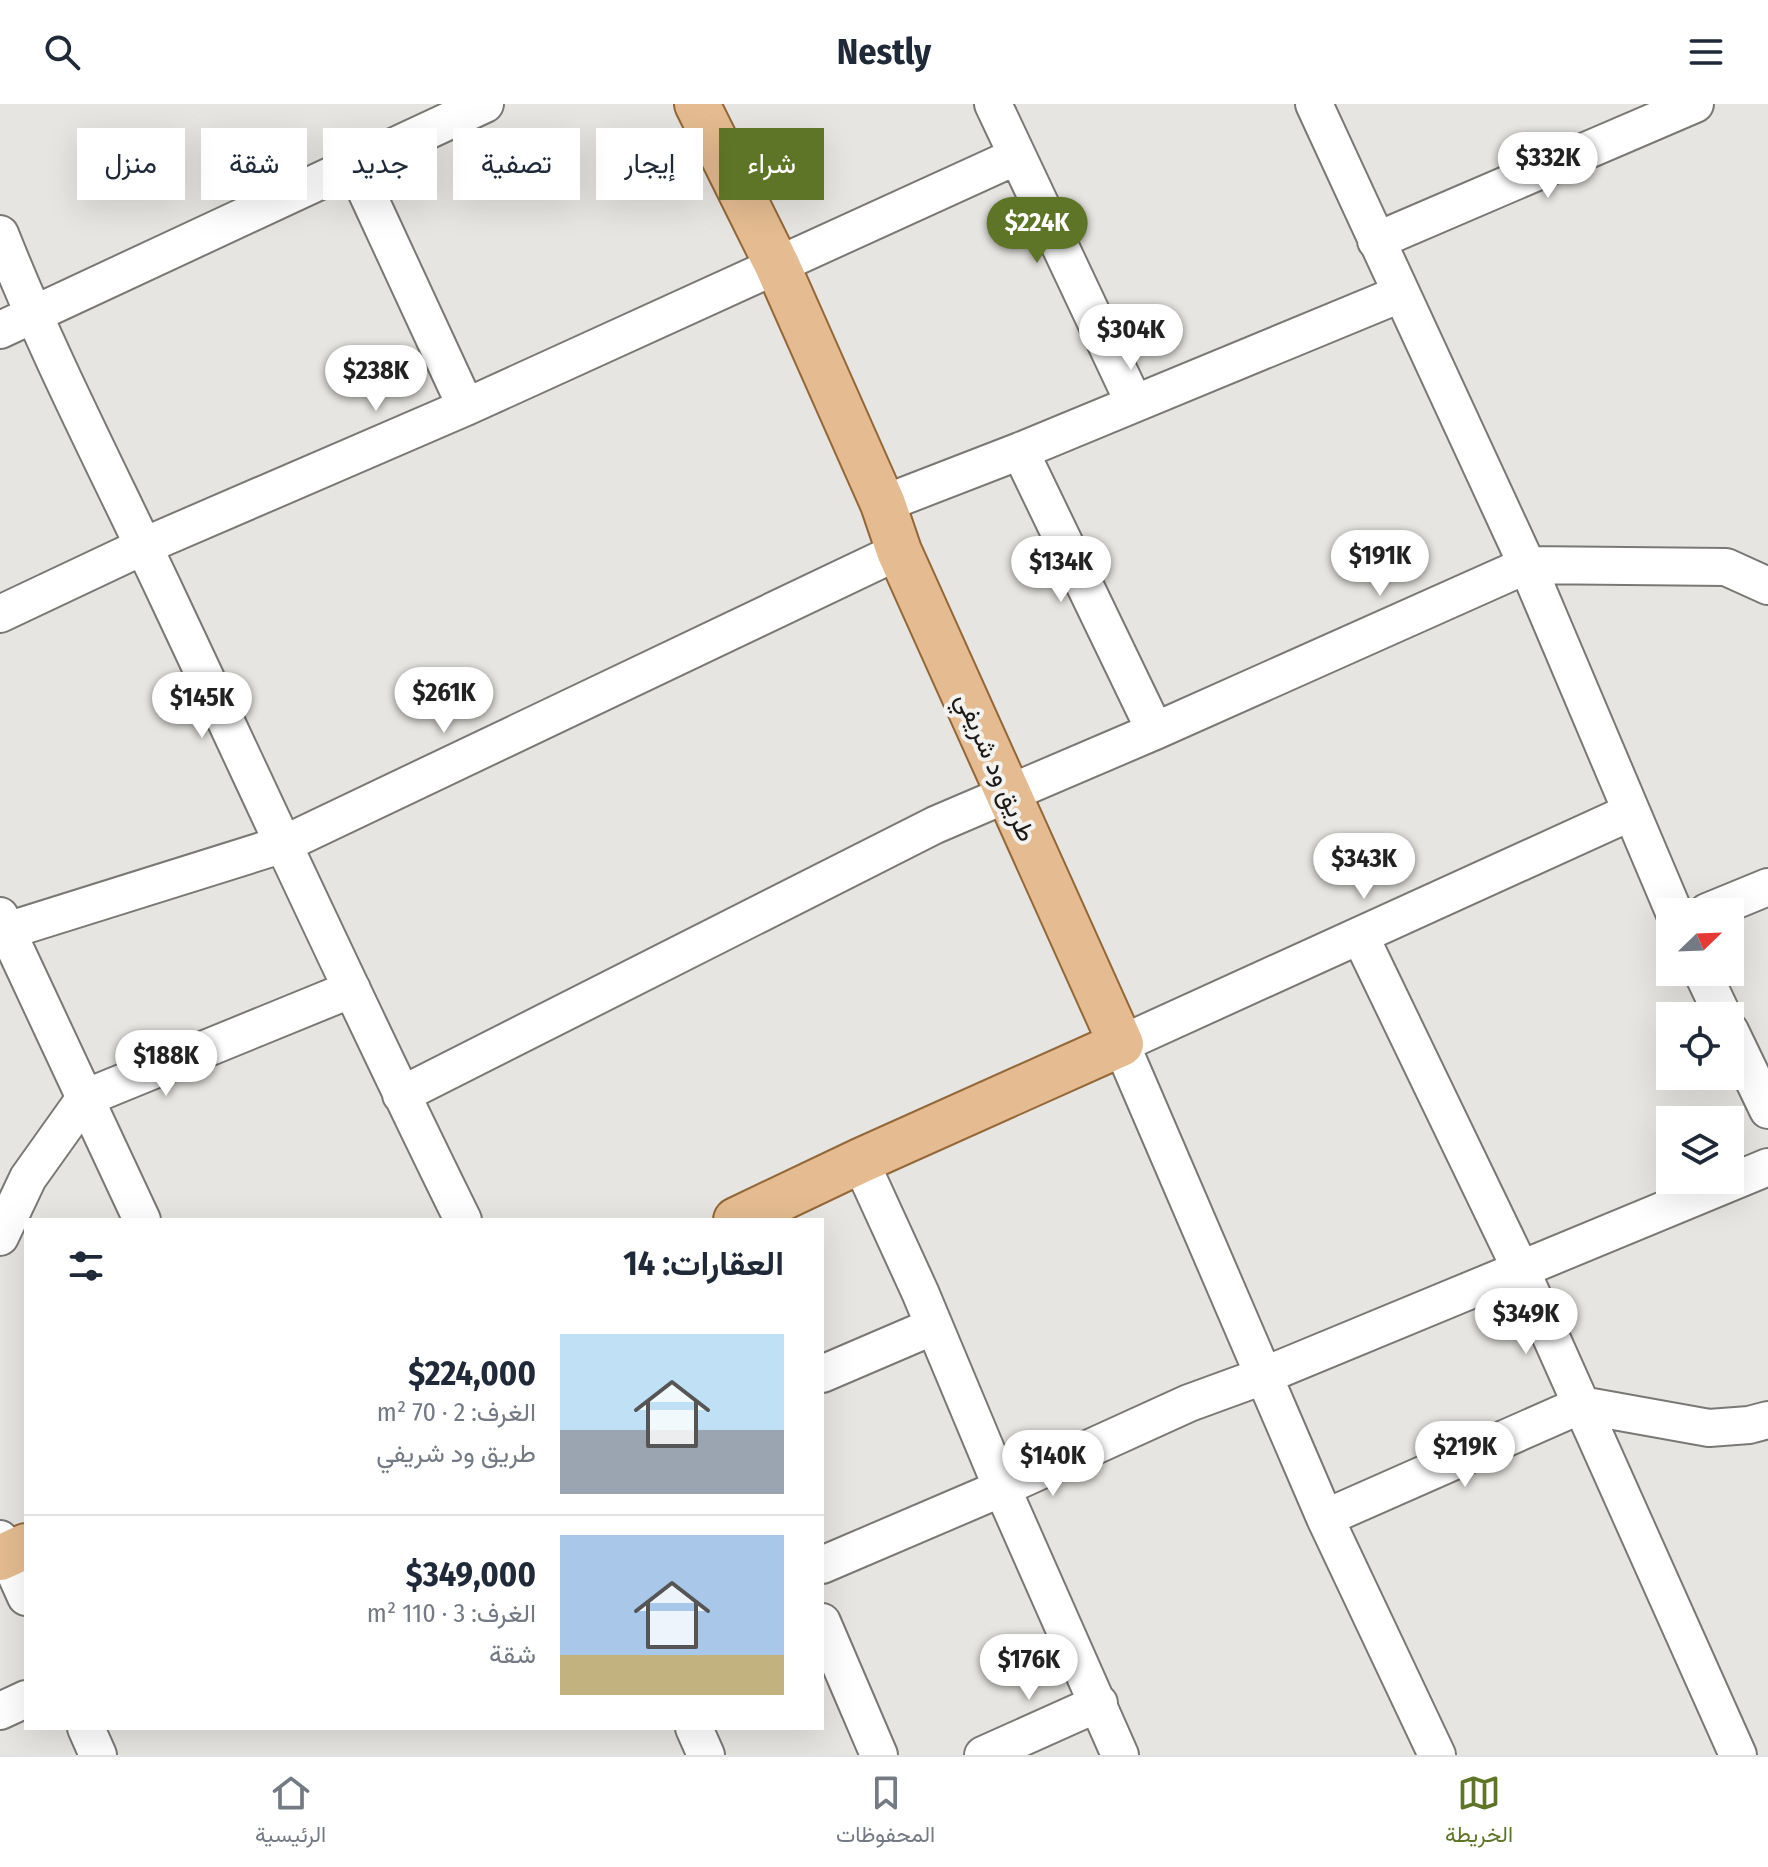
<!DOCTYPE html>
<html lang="ar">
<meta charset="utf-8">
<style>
:root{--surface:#fff;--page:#f6f6f7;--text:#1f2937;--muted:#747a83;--line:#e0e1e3;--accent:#5e7527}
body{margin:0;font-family:"Fira Sans Condensed",Vazirmatn,sans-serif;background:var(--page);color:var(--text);direction:rtl;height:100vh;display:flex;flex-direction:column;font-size:30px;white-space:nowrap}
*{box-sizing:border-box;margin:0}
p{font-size:26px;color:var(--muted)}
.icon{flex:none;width:44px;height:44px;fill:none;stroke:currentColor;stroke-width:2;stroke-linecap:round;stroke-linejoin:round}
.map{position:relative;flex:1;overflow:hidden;direction:ltr}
.drawer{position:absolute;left:24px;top:1114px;width:800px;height:512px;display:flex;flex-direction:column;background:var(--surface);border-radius:0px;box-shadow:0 8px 32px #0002;direction:rtl}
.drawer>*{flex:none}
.guide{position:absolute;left:24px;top:24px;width:800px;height:72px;direction:rtl;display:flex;gap:16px}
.needle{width:52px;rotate:67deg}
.controls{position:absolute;left:1656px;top:794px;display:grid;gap:16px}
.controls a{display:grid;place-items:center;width:88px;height:88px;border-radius:0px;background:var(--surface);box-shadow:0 8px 32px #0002;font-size:40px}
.price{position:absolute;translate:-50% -68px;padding:0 18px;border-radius:28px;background:#fff;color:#222;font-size:26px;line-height:52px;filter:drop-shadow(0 2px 4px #0008)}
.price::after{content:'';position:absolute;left:50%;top:48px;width:24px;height:18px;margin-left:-12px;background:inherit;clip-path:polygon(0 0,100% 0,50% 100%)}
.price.active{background:var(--accent);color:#fff}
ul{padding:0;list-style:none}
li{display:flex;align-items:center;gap:24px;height:200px;padding:0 40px}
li+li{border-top:2px solid var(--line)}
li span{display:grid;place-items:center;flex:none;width:224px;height:160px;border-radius:0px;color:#555}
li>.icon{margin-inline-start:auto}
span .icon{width:96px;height:96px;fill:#fffc;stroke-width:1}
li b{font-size:34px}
h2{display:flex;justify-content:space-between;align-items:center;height:96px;padding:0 40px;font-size:34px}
.chip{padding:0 28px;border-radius:0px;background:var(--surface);box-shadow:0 8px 32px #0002;font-size:28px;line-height:72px}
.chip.active{background:var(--accent);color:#fff}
header{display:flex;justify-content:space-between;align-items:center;height:104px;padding:0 40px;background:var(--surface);font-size:36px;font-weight:700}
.dock{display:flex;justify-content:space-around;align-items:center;height:112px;border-top:2px solid var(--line);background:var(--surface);font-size:22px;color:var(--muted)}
.dock a{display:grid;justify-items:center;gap:4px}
.dock .active{color:var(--accent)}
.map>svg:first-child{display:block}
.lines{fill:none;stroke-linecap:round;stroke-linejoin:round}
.minor-casing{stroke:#797875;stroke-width:40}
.primary-casing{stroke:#936737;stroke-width:48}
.minor{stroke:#fff;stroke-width:36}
.primary{stroke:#e5bc91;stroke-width:44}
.labels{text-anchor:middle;stroke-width:8;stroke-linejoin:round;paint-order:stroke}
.street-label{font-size:26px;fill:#1b1a19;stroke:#f3f2ef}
</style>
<header><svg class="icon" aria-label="menu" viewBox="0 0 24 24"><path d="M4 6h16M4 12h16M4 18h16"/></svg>Nestly<svg class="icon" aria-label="search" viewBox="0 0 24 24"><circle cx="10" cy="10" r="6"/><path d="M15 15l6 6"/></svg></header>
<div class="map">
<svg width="1768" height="1651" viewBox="0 0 1768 1651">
<rect width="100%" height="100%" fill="#e6e5e1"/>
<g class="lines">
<defs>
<path id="minor" d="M 993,0 L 1134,299
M 1314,0 L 1527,461 L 1674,808
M 354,61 L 466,303
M 0,130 C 50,256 113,376 170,498 C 267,704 362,912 463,1116
M 1376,137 L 1695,0
M 0,226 L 485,0
M 1020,347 L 1155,627
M 883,400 L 1020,347 L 1400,190
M 0,510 L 144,442 L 466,303 L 1017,52
M 1707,808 L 1768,783
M 0,812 L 142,1116
M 0,829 L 284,740 L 899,447
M 1360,832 L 1521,1166 L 1738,1651
M 1702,868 L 1723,912
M 1730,927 L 1768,1006
M 401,991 L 935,721 L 1155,627 L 1527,461 L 1726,463 L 1768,482
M 860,1057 L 920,1188 L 1002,1384 L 1120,1651
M 0,1133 L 28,1074 L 85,994 L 352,885
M 822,1270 L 934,1222
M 1325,1414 L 1581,1301 L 1709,1324 L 1749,1321 L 1768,1316
M 0,1435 L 26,1493
M 822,1461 L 1002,1384 L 1189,1299 L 1263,1272 L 1768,1063
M 822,1518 L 879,1651
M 0,1607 L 26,1595
M 86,1624 L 98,1651
M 694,1624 L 706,1651
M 983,1651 L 1099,1599
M 1437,1651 L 1325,1414 L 1121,940 L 1631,708"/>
<path id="primary" d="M 697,0 L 777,161 L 883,400 L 899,447 L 1121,940 L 860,1057 L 736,1116
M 0,1454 L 26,1442"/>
</defs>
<use href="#minor" class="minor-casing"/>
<use href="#primary" class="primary-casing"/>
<use href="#minor" class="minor"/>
<use href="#primary" class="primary"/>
</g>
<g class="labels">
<g class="street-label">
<text transform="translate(996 663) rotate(66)" y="9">طريق ود شريفي</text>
</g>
</g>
</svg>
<div class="controls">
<a><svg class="needle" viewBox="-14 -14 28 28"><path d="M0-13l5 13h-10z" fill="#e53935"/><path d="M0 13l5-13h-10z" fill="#747a83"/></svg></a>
<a><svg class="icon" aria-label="locate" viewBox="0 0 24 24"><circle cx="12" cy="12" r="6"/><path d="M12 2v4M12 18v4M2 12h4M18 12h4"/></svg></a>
<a><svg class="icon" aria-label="layers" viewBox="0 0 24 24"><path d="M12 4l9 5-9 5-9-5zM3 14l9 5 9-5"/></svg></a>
</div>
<b class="price" style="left:1548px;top:96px">$332K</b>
<b class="price active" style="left:1037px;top:161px">$224K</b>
<b class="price" style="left:1131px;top:268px">$304K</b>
<b class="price" style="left:376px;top:309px">$238K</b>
<b class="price" style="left:1380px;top:494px">$191K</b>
<b class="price" style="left:1061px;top:500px">$134K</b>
<b class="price" style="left:444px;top:631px">$261K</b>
<b class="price" style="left:202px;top:636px">$145K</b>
<b class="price" style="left:1364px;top:797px">$343K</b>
<b class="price" style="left:166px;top:994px">$188K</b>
<b class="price" style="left:1526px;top:1252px">$349K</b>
<b class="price" style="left:1465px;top:1385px">$219K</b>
<b class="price" style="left:1053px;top:1394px">$140K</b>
<b class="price" style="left:1029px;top:1598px">$176K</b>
<div class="guide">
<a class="chip active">شراء</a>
<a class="chip">إيجار</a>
<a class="chip">تصفية</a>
<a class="chip">جديد</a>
<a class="chip">شقة</a>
<a class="chip">منزل</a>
</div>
<section class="drawer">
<h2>العقارات: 14<svg class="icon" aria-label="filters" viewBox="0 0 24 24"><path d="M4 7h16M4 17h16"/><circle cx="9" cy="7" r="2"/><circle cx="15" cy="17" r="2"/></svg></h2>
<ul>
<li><span style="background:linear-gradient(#bfe0f5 60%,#9aa5b1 0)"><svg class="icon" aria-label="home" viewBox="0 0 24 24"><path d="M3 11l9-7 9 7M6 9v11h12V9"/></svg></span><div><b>$224,000</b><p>الغرف: 2 · 70 m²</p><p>طريق ود شريفي</p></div></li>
<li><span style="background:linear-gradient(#a9c7e8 75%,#c2b280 0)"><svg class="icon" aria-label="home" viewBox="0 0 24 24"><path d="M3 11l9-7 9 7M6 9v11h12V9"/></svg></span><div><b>$349,000</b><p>الغرف: 3 · 110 m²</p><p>شقة</p></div></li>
</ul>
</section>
</div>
<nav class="dock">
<a class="active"><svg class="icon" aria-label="map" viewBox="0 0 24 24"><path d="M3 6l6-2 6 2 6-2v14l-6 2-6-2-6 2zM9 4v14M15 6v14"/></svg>الخريطة</a>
<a><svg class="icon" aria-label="saved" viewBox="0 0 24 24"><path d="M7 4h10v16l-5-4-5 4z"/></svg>المحفوظات</a>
<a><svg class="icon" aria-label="home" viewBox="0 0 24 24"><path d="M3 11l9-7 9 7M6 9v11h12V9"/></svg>الرئيسية</a>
</nav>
